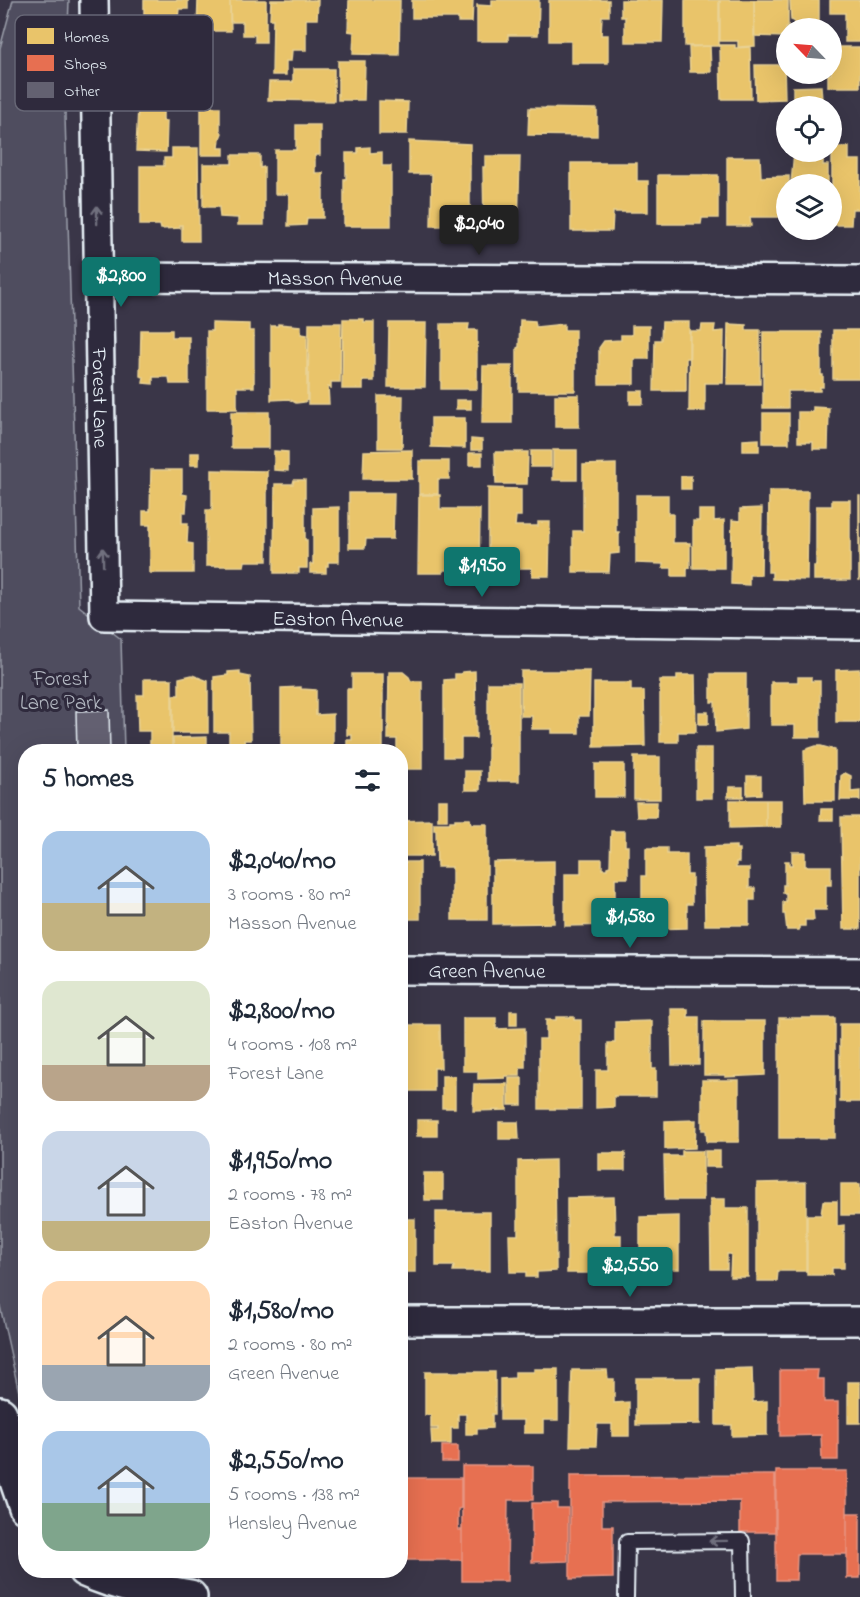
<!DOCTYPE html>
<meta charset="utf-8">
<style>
:root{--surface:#fff;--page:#f2f2f3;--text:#1f2937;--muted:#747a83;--accent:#0f766e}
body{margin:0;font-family:"Indie Flower",sans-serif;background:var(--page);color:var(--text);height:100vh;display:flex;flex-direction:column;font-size:22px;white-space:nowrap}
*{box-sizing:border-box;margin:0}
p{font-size:20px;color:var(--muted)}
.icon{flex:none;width:33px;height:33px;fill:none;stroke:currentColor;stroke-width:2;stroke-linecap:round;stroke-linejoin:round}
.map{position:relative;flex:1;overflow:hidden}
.drawer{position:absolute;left:18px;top:744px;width:390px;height:834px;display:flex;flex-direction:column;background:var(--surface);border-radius:24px;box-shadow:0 6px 24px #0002}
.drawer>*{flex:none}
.needle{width:39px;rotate:295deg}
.tools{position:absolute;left:776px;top:18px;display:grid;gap:12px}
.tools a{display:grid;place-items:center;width:66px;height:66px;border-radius:50%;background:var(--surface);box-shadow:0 6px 24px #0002;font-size:30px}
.price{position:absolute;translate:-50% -51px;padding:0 14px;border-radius:6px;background:var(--accent);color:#fff;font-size:20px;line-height:39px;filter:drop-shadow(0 2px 3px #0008)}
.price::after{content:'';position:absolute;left:50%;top:36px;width:18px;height:14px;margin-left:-9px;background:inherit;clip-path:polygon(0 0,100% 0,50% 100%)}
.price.current{background:#222;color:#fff}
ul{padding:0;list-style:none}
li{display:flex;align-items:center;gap:18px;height:150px;padding:0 24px}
li span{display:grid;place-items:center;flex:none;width:168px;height:120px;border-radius:18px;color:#555}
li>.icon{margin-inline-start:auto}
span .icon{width:72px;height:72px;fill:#fffc;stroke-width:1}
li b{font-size:26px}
h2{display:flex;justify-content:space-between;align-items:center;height:72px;padding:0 24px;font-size:26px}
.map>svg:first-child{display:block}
.green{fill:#504e5f;stroke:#9ca0ac;stroke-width:1.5}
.homes{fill:#e9c46a;stroke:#e9d295;stroke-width:1.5}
.shops{fill:#e76f51;stroke:#e79683;stroke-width:1.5}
.building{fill:#636171;stroke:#e8f1f8;stroke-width:1.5}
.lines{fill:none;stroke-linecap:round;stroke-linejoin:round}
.lane-casing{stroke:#e8f1f8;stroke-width:18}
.street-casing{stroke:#e8f1f8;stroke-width:32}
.highway-casing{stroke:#e8f1f8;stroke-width:38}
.lane{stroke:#2f2a3d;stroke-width:14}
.street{stroke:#2f2a3d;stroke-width:27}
.highway{stroke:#2f2a3d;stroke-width:33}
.oneway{stroke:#70707e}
.labels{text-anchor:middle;stroke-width:6;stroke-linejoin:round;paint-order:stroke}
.street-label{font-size:21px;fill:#e8f1f8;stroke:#2f2a3d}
.park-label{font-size:21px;fill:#b3b8c2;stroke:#2f2a3d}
.key{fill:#2f2a3d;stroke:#666675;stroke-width:1.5}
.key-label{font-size:16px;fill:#e8f1f8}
</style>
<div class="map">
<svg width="860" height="1597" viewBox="0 0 860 1597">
<rect width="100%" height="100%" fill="#3a3648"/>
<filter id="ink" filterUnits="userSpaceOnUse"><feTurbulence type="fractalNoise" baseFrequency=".0167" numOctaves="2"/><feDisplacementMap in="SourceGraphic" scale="12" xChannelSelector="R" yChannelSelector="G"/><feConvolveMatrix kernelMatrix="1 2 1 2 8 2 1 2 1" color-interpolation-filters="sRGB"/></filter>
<g filter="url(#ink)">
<path class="green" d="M 13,0 L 69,0 L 65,116 L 79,606 L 121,639 L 124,751 L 26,752 L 25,1420 L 0,1306 L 0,48 Z"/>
<path class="homes" d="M 144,0 L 188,0 L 188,9 L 179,9 L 178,18 L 188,18 L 188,48 L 178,48 L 178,56 L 187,56 L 187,87 L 143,86 L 143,44 L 147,45 L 147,21 L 144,21 Z
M 198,0 L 230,0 L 231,31 L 197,31 Z
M 230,0 L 266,0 L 266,42 L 255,42 L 255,35 L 243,35 L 243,22 L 230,22 Z
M 271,0 L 318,0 L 317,19 L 306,19 L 306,50 L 292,50 L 291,61 L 286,61 L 286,75 L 272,75 L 273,19 L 270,19 Z
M 349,0 L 400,0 L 399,55 L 353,54 L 354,32 L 348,31 Z
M 412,0 L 473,0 L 472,22 L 458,22 L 458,18 L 412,18 Z
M 492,0 L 539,0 L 538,35 L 508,35 L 508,41 L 477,41 L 477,5 L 492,6 Z
M 549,0 L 609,0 L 609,16 L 602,16 L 601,35 L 608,35 L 608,63 L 571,63 L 571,41 L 549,41 Z
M 621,0 L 663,0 L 662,42 L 625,42 L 625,17 L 621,17 Z
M 685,0 L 719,0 L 719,46 L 685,46 Z
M 720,0 L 754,0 L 755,46 L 738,47 L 738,41 L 720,41 Z
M 754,0 L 788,0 L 788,28 L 786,28 L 786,37 L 754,36 Z
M 790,0 L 819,0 L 819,25 L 804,25 L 804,28 L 794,28 L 794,21 L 791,20 Z
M 830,0 L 860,0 L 860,42 L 845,42 L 845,13 L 830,13 Z
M 720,45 L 735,45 L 735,48 L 750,47 L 751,99 L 721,99 Z
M 710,46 L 711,72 L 690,72 L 689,47 Z
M 831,47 L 860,47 L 860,87 L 828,87 L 828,74 L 831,74 Z
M 338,61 L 365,61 L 364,100 L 338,100 Z
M 755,65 L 784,65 L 785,99 L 756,100 Z
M 293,69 L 334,69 L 334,101 L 268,100 L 269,82 L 293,82 Z
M 821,86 L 822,101 L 793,102 L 793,87 Z
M 379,101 L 408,102 L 407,134 L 379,134 Z
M 138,107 L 163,107 L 163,121 L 167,121 L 166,152 L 136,151 Z
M 201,107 L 220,107 L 220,130 L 222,133 L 220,138 L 219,148 L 224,148 L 224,155 L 201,155 Z
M 529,108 L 597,109 L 597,136 L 528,135 Z
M 296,125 L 320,125 L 320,155 L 315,155 L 315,173 L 323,173 L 323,218 L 307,218 L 306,225 L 288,226 L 289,194 L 275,194 L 275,150 L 296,150 Z
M 409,141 L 470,144 L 470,226 L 431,226 L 432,174 L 409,174 Z
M 370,147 L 370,153 L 382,152 L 382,166 L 391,166 L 391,226 L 344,226 L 344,179 L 346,179 L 346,153 L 358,153 L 358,148 Z
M 832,147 L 849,147 L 849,160 L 860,160 L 860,209 L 852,209 L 851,225 L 832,225 Z
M 172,148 L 198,148 L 199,241 L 182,241 L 182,225 L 180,225 L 180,228 L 161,229 L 160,225 L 140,225 L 140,166 L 164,166 L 164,158 L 172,158 Z
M 794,152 L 823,152 L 823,165 L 828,165 L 828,184 L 791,184 Z
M 232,155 L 260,155 L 260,168 L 264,167 L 264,225 L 238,225 L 238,218 L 220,217 L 219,207 L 203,207 L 203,164 L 232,164 Z
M 485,156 L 520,156 L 518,227 L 484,226 L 483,167 L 485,167 Z
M 727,157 L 760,157 L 761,177 L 789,176 L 789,184 L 786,184 L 786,217 L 750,217 L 751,226 L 727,226 Z
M 571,163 L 637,163 L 637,181 L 648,181 L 648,212 L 613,212 L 612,231 L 571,231 Z
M 658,175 L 718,175 L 718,218 L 702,218 L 701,224 L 658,224 Z
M 343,319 L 364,319 L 364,322 L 374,322 L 374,381 L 363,381 L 363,389 L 342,389 Z
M 520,320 L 535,321 L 536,327 L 564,324 L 564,330 L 575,330 L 575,391 L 519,391 L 519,376 L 517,377 L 517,348 L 519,347 Z
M 662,322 L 689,322 L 689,358 L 686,358 L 686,391 L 654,391 L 655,340 L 661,340 Z
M 212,323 L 249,324 L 249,331 L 254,331 L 254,387 L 237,387 L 237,409 L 207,409 L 207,331 L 212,331 Z
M 309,323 L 341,323 L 340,382 L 331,382 L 331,388 L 328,387 L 329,404 L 308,404 Z
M 389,323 L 426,323 L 425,387 L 388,387 Z
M 278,324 L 301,326 L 301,334 L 307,335 L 307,400 L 304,402 L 296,403 L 289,399 L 271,400 L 271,326 L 278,326 Z
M 441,324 L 469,324 L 468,330 L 477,330 L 477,389 L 441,389 Z
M 728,324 L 746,325 L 746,330 L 760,330 L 760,384 L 727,384 Z
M 702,325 L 715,325 L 714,332 L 724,331 L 723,383 L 705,383 L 705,411 L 689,411 L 690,331 L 701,331 Z
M 632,326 L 649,326 L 649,359 L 634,359 L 634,384 L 599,384 L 599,348 L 604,341 L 621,340 L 621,335 L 632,335 Z
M 141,330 L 172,330 L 172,337 L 189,337 L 189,384 L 170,384 L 169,377 L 153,377 L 153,384 L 143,383 L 144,377 L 140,376 Z
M 833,330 L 860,330 L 860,379 L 833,379 Z
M 763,332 L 821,332 L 821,375 L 823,375 L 823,387 L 820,387 L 820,391 L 788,391 L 788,408 L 763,408 Z
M 483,366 L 512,366 L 512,423 L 482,423 Z
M 630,391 L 643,391 L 643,404 L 630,404 Z
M 555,395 L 579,395 L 579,427 L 555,427 Z
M 378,396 L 403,396 L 402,448 L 378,448 Z
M 456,400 L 471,400 L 471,409 L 456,409 Z
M 813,407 L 829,408 L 828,449 L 813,449 L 813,442 L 798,442 L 798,412 L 813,412 Z
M 231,412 L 269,412 L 269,448 L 231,448 Z
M 763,413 L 789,413 L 789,443 L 763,443 Z
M 431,418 L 465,418 L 465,448 L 431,447 Z
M 471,439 L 482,440 L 482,450 L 471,450 Z
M 759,439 L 759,451 L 743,451 L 743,440 Z
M 412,450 L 412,479 L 363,479 L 364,451 Z
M 553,450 L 577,450 L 577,480 L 553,480 Z
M 274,451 L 288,452 L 288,471 L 274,470 Z
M 531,451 L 551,451 L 551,467 L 531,467 Z
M 495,452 L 528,452 L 527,484 L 496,484 Z
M 190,453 L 199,453 L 199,465 L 190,465 Z
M 469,453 L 482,453 L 482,465 L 469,465 Z
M 419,461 L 449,461 L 449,479 L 438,479 L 438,494 L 419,494 Z
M 616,464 L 616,532 L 619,532 L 619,553 L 610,554 L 609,572 L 573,572 L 573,531 L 583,531 L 583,465 Z
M 151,470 L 182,470 L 182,494 L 187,495 L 186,512 L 182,512 L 182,523 L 188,523 L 187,543 L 193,544 L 193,573 L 150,573 L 150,525 L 143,525 L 143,511 L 150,511 Z
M 212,470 L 267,471 L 267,561 L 245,561 L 244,566 L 206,566 L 206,510 L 212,510 Z
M 681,476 L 691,476 L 691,489 L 681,489 Z
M 294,480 L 305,480 L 305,540 L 307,540 L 307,568 L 299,568 L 299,573 L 274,573 L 275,484 L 293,484 Z
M 488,488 L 521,489 L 521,516 L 516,516 L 515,526 L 538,526 L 538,522 L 550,522 L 549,576 L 532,576 L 532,568 L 517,568 L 517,574 L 488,574 Z
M 769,491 L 808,491 L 807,580 L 772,579 L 772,572 L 768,572 Z
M 349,493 L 394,493 L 393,539 L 366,539 L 365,548 L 349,548 Z
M 419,495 L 440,495 L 440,509 L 480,509 L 479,575 L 463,574 L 463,570 L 443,570 L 443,573 L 418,573 Z
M 636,495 L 668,495 L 668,514 L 673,514 L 673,543 L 690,543 L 690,568 L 687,568 L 687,576 L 672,576 L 672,568 L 663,568 L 663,564 L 636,563 Z
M 859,496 L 860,496 L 860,580 L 859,580 Z
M 832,500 L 850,500 L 850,580 L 814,580 L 814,566 L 816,566 L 816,506 L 832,506 Z
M 339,507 L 339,562 L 328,562 L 328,566 L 326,566 L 326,573 L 310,573 L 310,564 L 313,564 L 313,508 Z
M 762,508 L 761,575 L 749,575 L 749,585 L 731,584 L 732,520 L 740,521 L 740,509 Z
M 699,510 L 714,510 L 714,521 L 724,520 L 724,568 L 693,568 L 693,521 L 699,521 Z
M 860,669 L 860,722 L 836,722 L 836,670 Z
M 240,671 L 240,675 L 250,677 L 251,740 L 244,740 L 245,746 L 229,747 L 229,732 L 214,732 L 214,677 L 228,675 L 228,672 Z
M 475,671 L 476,738 L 461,738 L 461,757 L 444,757 L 444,680 L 455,679 L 455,674 L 461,674 L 462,672 Z
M 521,671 L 590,671 L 589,716 L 579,716 L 579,733 L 552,733 L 552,729 L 532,729 L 532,716 L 521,716 Z
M 389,672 L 403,672 L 409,677 L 411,681 L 422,681 L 422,769 L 400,769 L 400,752 L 397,752 L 397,739 L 388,739 Z
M 352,674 L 383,674 L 383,752 L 347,752 L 347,740 L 352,740 L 352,735 L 347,735 L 347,689 L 352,689 Z
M 711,674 L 746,674 L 746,729 L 716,732 L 715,702 L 711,702 Z
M 192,675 L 208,681 L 208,733 L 173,733 L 173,695 L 179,695 L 179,678 Z
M 677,675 L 695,675 L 696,732 L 678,732 L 678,742 L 660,742 L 660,680 L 677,680 Z
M 798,677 L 811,677 L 811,681 L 820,681 L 820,737 L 795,737 L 795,725 L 771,725 L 771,682 L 798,682 Z
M 144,679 L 172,679 L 172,752 L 150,752 L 150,731 L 138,731 L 137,695 L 144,695 Z
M 488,683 L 519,683 L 519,781 L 488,781 Z
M 594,683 L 631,683 L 631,691 L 644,691 L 645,746 L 594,747 Z
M 301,687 L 301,689 L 316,690 L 316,715 L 333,714 L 333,752 L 281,751 L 281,688 Z
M 699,712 L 708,712 L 708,724 L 699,724 Z
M 207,737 L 207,752 L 174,752 L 173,738 Z
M 816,746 L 821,746 L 835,750 L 835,801 L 805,801 L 804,750 Z
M 249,748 L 279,748 L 279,752 L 249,752 Z
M 696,748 L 712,748 L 712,798 L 696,798 Z
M 634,757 L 660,757 L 660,799 L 634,799 Z
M 595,764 L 624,764 L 624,797 L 595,797 Z
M 465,771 L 480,771 L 480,790 L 465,790 Z
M 845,773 L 851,776 L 851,792 L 860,791 L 860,800 L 840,800 L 841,776 Z
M 747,776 L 761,776 L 761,794 L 747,795 Z
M 729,787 L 743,787 L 743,797 L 728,797 Z
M 438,800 L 447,800 L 447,820 L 438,820 Z
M 730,800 L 766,800 L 766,827 L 730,828 Z
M 766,800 L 781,800 L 781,827 L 766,827 Z
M 636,802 L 657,802 L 656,817 L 637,817 Z
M 821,809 L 833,809 L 833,820 L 820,820 Z
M 841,817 L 860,817 L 860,929 L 843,929 Z
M 455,819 L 470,819 L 471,824 L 487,824 L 487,920 L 452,920 L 452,867 L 437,867 L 436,830 L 434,830 L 434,823 L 450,823 L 450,821 L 455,821 Z
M 432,820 L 432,856 L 401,856 L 401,821 Z
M 611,831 L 625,831 L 625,846 L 628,846 L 628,878 L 615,878 L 615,925 L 565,926 L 565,874 L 581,874 L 581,859 L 602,859 L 602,869 L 607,869 L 607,867 L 610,866 Z
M 736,846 L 736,849 L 739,849 L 739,862 L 736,862 L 736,868 L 749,868 L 749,888 L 755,888 L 755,900 L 749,900 L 749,925 L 705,925 L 704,847 Z
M 646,848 L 667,848 L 667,854 L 687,854 L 687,875 L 692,875 L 692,904 L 687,904 L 687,928 L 646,929 L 646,909 L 642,909 L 642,876 L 646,876 Z
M 792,852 L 805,852 L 805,866 L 831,866 L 831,885 L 826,885 L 826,910 L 813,910 L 814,920 L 805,920 L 805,926 L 799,926 L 799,930 L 787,930 L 785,914 L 783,914 L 783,902 L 786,902 L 786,893 L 783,893 L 783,885 L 785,885 L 785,861 L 789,861 L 789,865 L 792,865 Z
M 554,861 L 554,923 L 493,924 L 493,862 Z
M 400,862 L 420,862 L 420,919 L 400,919 Z
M 671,1009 L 688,1009 L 688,1017 L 699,1017 L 699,1065 L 672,1065 Z
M 510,1011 L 517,1011 L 517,1025 L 510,1025 Z
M 556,1017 L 574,1017 L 574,1020 L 581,1020 L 581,1109 L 539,1109 L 539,1039 L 546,1039 L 546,1020 L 556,1020 Z
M 463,1018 L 496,1018 L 496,1029 L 525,1028 L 525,1067 L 520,1067 L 520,1076 L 505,1076 L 505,1078 L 478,1079 L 478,1071 L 463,1071 Z
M 779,1018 L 835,1018 L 835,1138 L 779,1138 Z
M 652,1021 L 652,1069 L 656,1069 L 656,1096 L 614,1096 L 614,1107 L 596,1108 L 596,1070 L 608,1070 L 608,1043 L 615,1043 L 615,1022 Z
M 704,1021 L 765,1021 L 765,1075 L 725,1077 L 725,1075 L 704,1075 Z
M 840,1024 L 860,1024 L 860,1102 L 840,1102 Z
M 400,1025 L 440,1025 L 441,1068 L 434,1068 L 434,1091 L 400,1091 Z
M 442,1076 L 455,1076 L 455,1108 L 442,1108 Z
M 509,1078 L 522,1078 L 522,1105 L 509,1105 Z
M 702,1080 L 739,1080 L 739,1142 L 707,1142 L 706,1130 L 702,1130 Z
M 474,1084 L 507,1084 L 507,1110 L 473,1111 Z
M 417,1120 L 437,1120 L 437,1136 L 417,1136 Z
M 696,1120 L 695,1148 L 665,1149 L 665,1121 Z
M 499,1122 L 518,1122 L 519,1139 L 499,1139 Z
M 682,1151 L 703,1151 L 703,1200 L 665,1200 L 664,1156 L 682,1156 Z
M 705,1151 L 720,1151 L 720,1167 L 705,1167 Z
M 599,1153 L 625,1153 L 625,1170 L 599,1170 Z
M 555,1160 L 556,1271 L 537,1272 L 537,1277 L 526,1277 L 526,1272 L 510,1272 L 509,1235 L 518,1235 L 518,1161 Z
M 424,1173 L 443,1173 L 443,1200 L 425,1200 Z
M 806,1182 L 806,1271 L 778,1271 L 777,1281 L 757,1281 L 757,1183 Z
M 841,1184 L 860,1184 L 860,1215 L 841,1215 Z
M 614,1197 L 615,1235 L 621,1235 L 621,1264 L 615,1264 L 615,1273 L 567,1273 L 567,1198 Z
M 710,1199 L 725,1199 L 725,1208 L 748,1208 L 748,1277 L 730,1277 L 731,1254 L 727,1254 L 727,1269 L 711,1269 Z
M 823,1201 L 837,1201 L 837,1226 L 844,1225 L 844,1268 L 832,1268 L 832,1275 L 807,1275 L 807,1215 L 821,1215 Z
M 436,1212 L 490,1212 L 490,1271 L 453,1271 L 454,1266 L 436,1266 Z
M 679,1216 L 679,1269 L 640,1269 L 640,1217 Z
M 403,1219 L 415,1219 L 415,1272 L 400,1272 L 400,1222 L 403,1222 Z
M 752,1368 L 753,1402 L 767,1401 L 767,1435 L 732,1436 L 732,1425 L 716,1425 L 716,1369 Z
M 534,1369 L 558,1369 L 558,1420 L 543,1420 L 543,1433 L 524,1433 L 524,1420 L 500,1420 L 500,1379 L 515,1378 L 515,1372 L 534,1372 Z
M 572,1370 L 607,1370 L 608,1379 L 614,1379 L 614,1403 L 629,1402 L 629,1436 L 612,1436 L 612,1424 L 597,1424 L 596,1446 L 570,1446 Z
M 425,1372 L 495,1372 L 495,1414 L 492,1414 L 492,1428 L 477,1429 L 477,1434 L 466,1434 L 466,1414 L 458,1414 L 458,1428 L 451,1428 L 451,1444 L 432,1444 L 431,1430 L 438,1430 L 438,1428 L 431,1428 L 431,1415 L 425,1415 Z
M 636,1378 L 700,1378 L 700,1424 L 636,1425 Z
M 848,1382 L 860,1382 L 860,1423 L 848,1423 Z"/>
<path class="shops" d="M 780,1370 L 818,1370 L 817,1379 L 824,1379 L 824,1402 L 838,1402 L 838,1460 L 822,1460 L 821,1435 L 780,1436 Z
M 442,1446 L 458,1446 L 458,1462 L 442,1462 Z
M 462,1466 L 533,1466 L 533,1500 L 508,1500 L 507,1581 L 462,1581 Z
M 776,1471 L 847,1471 L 847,1554 L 797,1554 L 796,1580 L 776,1580 Z
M 775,1475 L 775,1532 L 740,1532 L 740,1501 L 602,1502 L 602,1526 L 613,1526 L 613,1578 L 570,1579 L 570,1476 Z
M 400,1478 L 461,1478 L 461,1508 L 458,1509 L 458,1530 L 462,1530 L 462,1560 L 400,1560 Z
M 532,1503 L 557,1503 L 557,1508 L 568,1508 L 568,1561 L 532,1562 Z
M 847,1513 L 860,1513 L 860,1578 L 847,1578 Z"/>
<path class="building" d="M 109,710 L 110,752 L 77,752 L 76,711 Z"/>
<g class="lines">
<defs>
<path id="lane" d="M 626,1597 L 627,1542 L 742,1541 L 743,1597"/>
<g id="street">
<path id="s1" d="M 94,0 L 104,616 L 860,625"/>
<path id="s2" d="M 98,277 L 860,280"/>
<path id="s3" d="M 400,970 L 860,972"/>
<path d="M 400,1321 L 860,1321"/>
</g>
<path id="highway" d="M 0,1414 L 9,1458 L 26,1507
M 85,1570 C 118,1585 154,1591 190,1597"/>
</defs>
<use href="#lane" class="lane-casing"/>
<use href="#street" class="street-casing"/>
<use href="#highway" class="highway-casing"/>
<use href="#lane" class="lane"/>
<use href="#street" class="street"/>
<use href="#highway" class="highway"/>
</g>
<defs><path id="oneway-shaft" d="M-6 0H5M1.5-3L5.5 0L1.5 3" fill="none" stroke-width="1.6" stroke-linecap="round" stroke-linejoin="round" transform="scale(1.5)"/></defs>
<g class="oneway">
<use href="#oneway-shaft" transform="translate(97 215) rotate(-91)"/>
<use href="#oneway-shaft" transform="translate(103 557) rotate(-91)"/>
<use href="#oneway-shaft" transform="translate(718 1541) rotate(179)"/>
</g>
</g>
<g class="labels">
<g class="street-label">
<text dy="7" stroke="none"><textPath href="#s2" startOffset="237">Masson Avenue</textPath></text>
<text dy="7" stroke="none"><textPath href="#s1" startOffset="398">Forest Lane</textPath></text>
<text dy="7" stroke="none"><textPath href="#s1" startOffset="850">Easton Avenue</textPath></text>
<text dy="7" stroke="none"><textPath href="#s3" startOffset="87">Green Avenue</textPath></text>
</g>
<g class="park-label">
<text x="61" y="685">Forest<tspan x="61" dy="24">Lane Park</tspan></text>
</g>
</g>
<rect x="15" y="15" width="198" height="96" rx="9" class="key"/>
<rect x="27" y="28" width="27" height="16" fill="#e9c46a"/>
<rect x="27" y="55" width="27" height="16" fill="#e76f51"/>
<rect x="27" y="82" width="27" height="16" fill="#636171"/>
<g class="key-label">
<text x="64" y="42">Homes</text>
<text x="64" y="69">Shops</text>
<text x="64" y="96">Other</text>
</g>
</svg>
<div class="tools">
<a><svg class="needle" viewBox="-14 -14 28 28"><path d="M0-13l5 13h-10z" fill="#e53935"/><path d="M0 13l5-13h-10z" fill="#747a83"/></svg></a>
<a><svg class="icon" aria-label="locate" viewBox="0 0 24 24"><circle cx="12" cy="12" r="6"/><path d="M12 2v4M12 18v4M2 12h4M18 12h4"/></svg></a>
<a><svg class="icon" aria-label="layers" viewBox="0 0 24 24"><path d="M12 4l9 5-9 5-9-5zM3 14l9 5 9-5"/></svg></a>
</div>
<b class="price current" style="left:479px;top:256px">$2,040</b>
<b class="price" style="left:121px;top:308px">$2,800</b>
<b class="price" style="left:482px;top:598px">$1,950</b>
<b class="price" style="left:630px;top:949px">$1,580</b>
<b class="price" style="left:630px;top:1298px">$2,550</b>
<section class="drawer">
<h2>5 homes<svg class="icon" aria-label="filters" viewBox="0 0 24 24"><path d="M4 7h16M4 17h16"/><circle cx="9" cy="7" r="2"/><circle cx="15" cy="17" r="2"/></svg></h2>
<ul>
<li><span style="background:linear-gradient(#a9c7e8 60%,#c2b280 0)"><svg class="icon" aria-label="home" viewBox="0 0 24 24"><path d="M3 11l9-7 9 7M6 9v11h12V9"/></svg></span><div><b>$2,040/mo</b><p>3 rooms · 80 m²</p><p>Masson Avenue</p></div></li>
<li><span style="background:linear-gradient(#dfe7d0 70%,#b9a48a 0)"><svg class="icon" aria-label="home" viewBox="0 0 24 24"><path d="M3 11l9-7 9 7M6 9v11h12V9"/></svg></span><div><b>$2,800/mo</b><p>4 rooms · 108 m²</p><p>Forest Lane</p></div></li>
<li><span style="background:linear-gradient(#c9d6e8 75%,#c2b280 0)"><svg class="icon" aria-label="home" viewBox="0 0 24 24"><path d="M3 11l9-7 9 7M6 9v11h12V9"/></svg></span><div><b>$1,950/mo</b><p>2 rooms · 78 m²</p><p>Easton Avenue</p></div></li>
<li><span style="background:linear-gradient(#ffd9b3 70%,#9aa5b1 0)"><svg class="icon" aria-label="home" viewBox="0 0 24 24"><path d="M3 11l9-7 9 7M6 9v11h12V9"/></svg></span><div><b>$1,580/mo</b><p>2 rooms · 80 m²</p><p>Green Avenue</p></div></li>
<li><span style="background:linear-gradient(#a9c7e8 60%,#7fa58c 0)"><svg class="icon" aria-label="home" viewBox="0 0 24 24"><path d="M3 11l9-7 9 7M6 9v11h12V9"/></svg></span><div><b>$2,550/mo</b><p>5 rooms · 138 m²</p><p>Hensley Avenue</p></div></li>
</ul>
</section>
</div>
